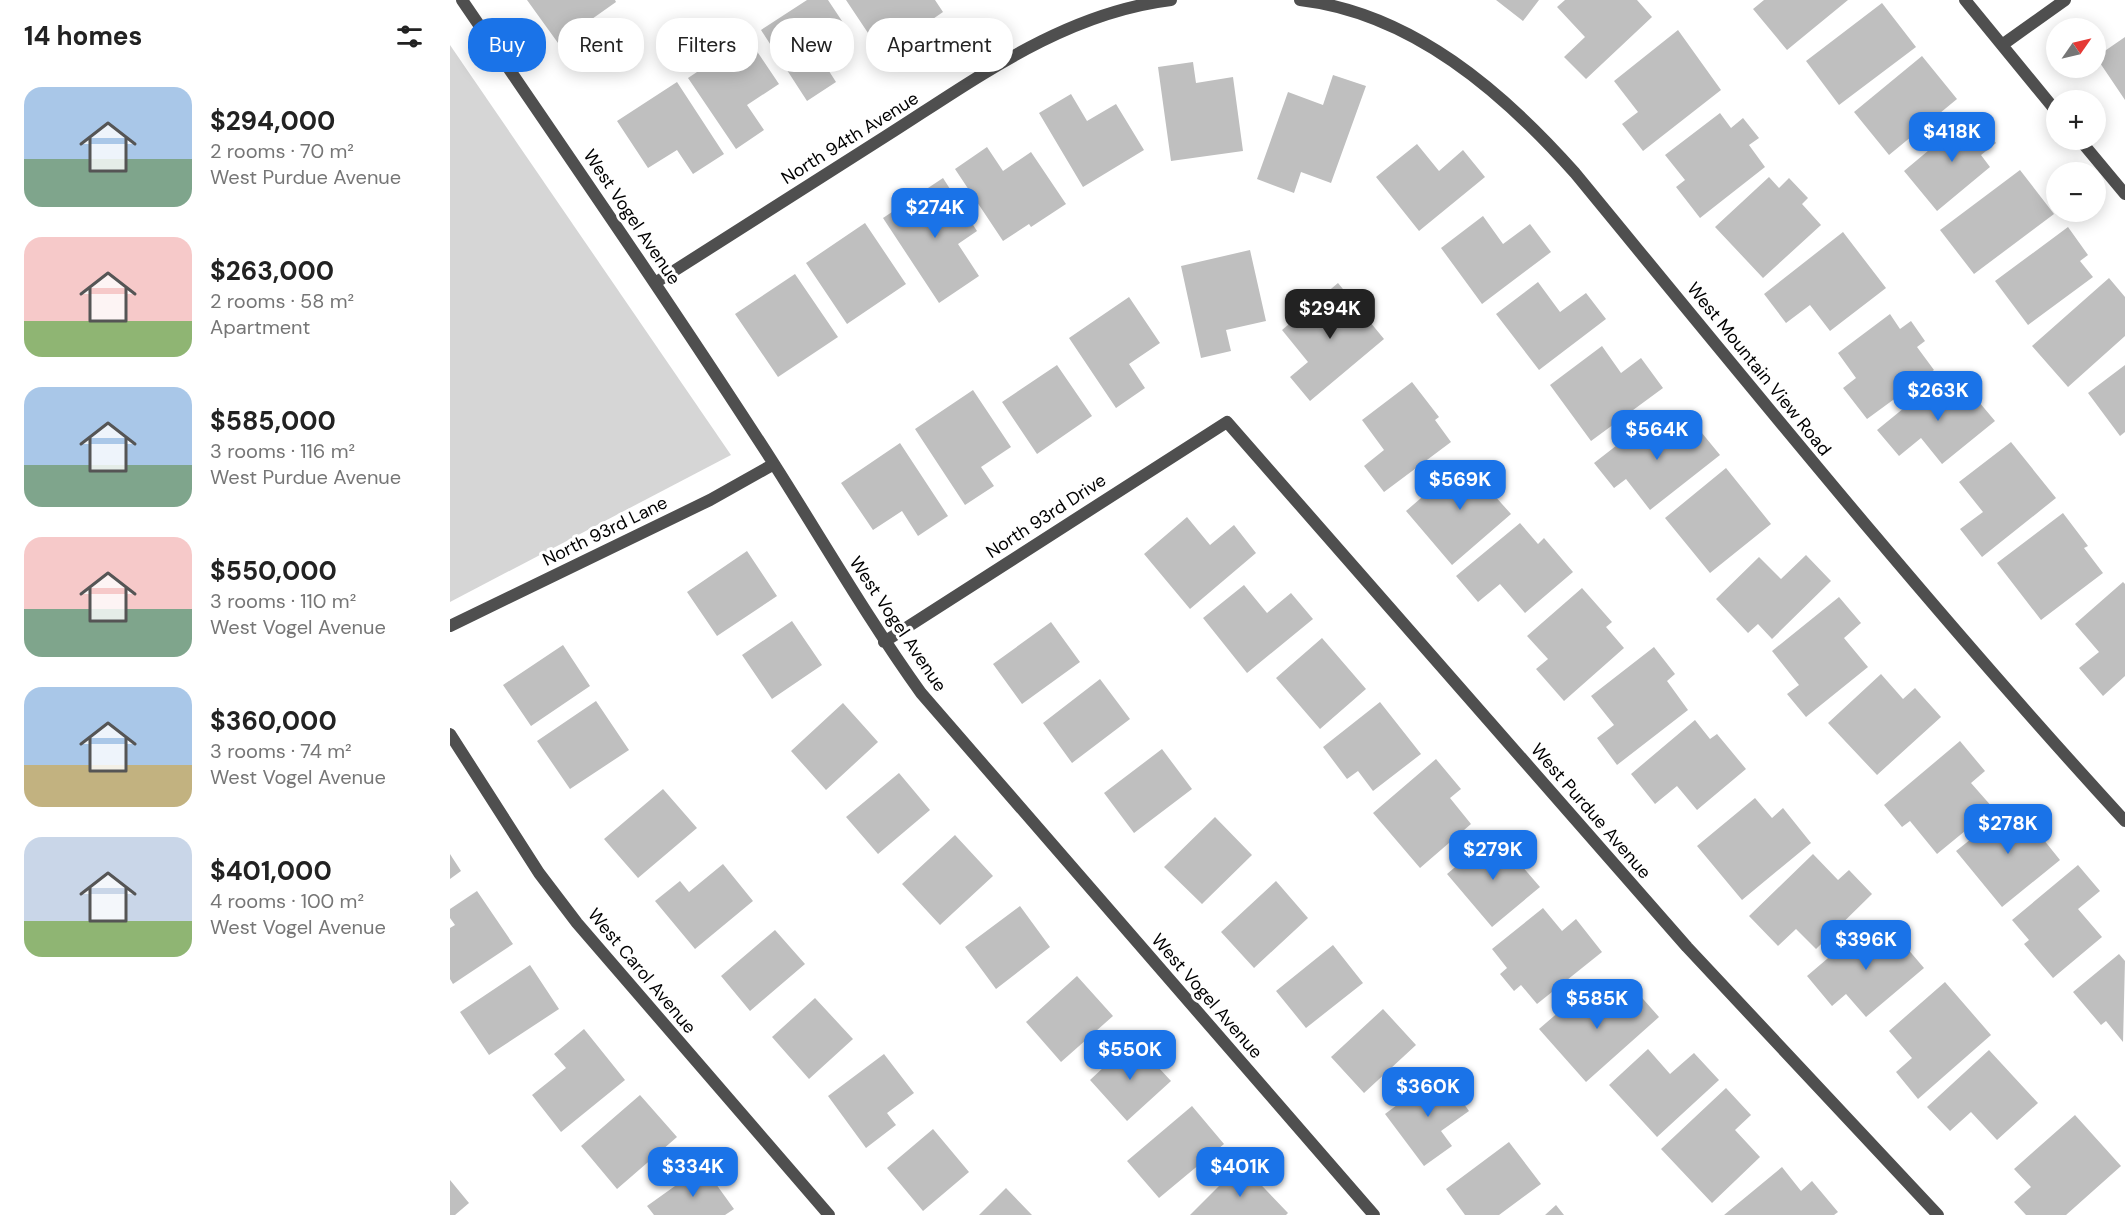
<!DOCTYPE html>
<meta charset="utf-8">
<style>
:root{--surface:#fff;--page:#f2f2f2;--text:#222;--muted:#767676;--accent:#1a73e8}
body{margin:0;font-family:"DM Sans",sans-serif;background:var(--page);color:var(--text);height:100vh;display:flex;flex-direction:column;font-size:22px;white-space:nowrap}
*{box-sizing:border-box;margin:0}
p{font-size:20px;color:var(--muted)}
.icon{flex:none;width:33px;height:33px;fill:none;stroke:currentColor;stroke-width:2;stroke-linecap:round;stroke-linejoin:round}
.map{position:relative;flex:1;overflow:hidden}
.details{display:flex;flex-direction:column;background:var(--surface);width:450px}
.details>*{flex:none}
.top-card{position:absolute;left:18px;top:18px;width:570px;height:54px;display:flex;gap:12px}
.needle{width:39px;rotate:56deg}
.buttons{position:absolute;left:1596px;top:18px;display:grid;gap:12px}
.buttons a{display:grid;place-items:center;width:60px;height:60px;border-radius:50%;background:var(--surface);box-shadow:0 3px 15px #0003;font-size:30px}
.price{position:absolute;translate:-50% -51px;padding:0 14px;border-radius:12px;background:var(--accent);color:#fff;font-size:20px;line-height:39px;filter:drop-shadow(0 2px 3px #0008)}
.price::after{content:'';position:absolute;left:50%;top:36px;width:18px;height:14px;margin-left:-9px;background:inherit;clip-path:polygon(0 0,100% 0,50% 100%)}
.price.on{background:#222;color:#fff}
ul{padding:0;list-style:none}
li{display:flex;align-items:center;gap:18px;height:150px;padding:0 24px}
li span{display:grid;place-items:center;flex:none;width:168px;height:120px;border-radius:18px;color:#555}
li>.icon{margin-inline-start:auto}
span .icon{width:72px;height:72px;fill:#fffc;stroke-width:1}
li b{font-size:26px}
h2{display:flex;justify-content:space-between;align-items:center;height:72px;padding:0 24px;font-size:26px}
.chip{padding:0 21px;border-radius:24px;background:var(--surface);box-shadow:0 3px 15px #0003;font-size:21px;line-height:54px}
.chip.on{background:var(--accent);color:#fff}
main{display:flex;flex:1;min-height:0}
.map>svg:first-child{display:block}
.green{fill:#d6d6d6}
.building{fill:#bfbfbf}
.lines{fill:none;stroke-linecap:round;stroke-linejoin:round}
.minor{stroke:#4f4f4f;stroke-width:12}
.labels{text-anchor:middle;stroke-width:6;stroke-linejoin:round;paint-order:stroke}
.street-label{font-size:18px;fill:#000;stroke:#fff}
</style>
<main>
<section class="details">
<h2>14 homes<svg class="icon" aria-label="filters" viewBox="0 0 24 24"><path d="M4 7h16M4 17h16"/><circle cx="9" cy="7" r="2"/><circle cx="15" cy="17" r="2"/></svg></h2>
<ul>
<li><span style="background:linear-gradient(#a9c7e8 60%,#7fa58c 0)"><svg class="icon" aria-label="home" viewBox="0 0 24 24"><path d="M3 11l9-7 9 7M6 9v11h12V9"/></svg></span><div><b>$294,000</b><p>2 rooms · 70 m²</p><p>West Purdue Avenue</p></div></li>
<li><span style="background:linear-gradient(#f6c9c9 70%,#8fb573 0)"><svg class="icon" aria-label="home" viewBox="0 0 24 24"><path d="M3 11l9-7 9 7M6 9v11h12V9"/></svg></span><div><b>$263,000</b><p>2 rooms · 58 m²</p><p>Apartment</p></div></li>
<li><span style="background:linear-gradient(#a9c7e8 65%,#7fa58c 0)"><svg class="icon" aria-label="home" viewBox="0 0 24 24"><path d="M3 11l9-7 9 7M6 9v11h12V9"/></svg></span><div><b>$585,000</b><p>3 rooms · 116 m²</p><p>West Purdue Avenue</p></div></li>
<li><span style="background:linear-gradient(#f6c9c9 60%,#7fa58c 0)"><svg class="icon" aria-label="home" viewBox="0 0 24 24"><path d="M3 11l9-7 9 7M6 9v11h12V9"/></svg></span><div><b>$550,000</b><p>3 rooms · 110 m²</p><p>West Vogel Avenue</p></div></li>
<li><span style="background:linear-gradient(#a9c7e8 65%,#c2b280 0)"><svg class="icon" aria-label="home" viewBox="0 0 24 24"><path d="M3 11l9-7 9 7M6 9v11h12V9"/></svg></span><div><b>$360,000</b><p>3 rooms · 74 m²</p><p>West Vogel Avenue</p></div></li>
<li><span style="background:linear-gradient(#c9d6e8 70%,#8fb573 0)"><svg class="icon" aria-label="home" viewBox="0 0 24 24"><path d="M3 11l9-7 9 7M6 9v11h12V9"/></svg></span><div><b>$401,000</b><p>4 rooms · 100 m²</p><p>West Vogel Avenue</p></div></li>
</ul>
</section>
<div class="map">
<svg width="1675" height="1215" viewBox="0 0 1675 1215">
<rect width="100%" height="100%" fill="#fff"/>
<path class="green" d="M 0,45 L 281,455 L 0,602 Z"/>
<path class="building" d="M 77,0 L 165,0 L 166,2 L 108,43 Z
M 357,0 L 378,0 L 402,36 L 370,57 L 386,82 L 357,101 L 311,30 Z
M 396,0 L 485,0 L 493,12 L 432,54 Z
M 1046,0 L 1089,0 L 1073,21 Z
M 1115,0 L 1187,0 L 1202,17 L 1136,79 L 1114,57 L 1135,37 L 1107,7 Z
M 1314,0 L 1398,0 L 1337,50 L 1303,9 Z
M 1432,3 L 1466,47 L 1389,105 L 1356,61 Z
M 1228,30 L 1271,90 L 1193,151 L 1172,124 L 1188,112 L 1164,81 Z
M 1675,37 L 1675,100 L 1646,57 Z
M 298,38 L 329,84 L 297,105 L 314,130 L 286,149 L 238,78 Z
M 1472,56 L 1507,99 L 1439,155 L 1404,112 Z
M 743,62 L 746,83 L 783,77 L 793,151 L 721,161 L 708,67 Z
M 883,75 L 916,86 L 881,183 L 851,172 L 844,193 L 807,179 L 838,92 L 873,105 Z
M 227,82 L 274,154 L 243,174 L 227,150 L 198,168 L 167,121 Z
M 621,94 L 637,121 L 666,104 L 694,150 L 633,187 L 589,113 Z
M 1270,113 L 1281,128 L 1293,118 L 1309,138 L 1299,145 L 1315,167 L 1250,218 L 1226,187 L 1235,180 L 1215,155 Z
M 1522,114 L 1546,143 L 1531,155 L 1540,167 L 1487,211 L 1454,171 Z
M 967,144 L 989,171 L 1013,150 L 1035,177 L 969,231 L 926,177 Z
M 537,147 L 553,171 L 581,152 L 616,204 L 581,227 L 579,224 L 553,241 L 505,169 Z
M 1570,170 L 1604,214 L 1524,274 L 1490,230 Z
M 1319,177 L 1329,188 L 1339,178 L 1358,198 L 1352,204 L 1371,225 L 1313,278 L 1265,227 Z
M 493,178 L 527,231 L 508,244 L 529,276 L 489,303 L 433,218 Z
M 1033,216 L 1053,244 L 1080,224 L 1101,252 L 1032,304 L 991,248 Z
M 415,223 L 456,284 L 397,324 L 356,263 Z
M 1618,227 L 1638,255 L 1630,261 L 1643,277 L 1578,325 L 1545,281 Z
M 1393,232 L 1436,288 L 1380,331 L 1360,305 L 1336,323 L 1314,294 Z
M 800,250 L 816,321 L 776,330 L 781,351 L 751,358 L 731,266 Z
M 345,274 L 388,337 L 328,377 L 285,314 Z
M 1659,278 L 1675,297 L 1675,336 L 1618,387 L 1582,346 Z
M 1088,282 L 1110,312 L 1136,293 L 1156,319 L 1089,370 L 1046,314 Z
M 888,283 L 934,339 L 860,401 L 840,377 L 858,362 L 832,330 Z
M 679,297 L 710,343 L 679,364 L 695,388 L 666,408 L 619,338 Z
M 1440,314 L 1450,329 L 1461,321 L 1475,341 L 1467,347 L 1484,370 L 1417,419 L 1393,388 L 1406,378 L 1388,353 Z
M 1152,346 L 1171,373 L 1191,358 L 1213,388 L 1141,441 L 1100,385 Z
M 607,365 L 642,416 L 587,454 L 552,402 Z
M 1675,365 L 1675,432 L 1670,436 L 1638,393 Z
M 1492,377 L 1510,398 L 1519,390 L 1545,421 L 1492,464 L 1471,438 L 1449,456 L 1427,430 Z
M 962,382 L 989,417 L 985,420 L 1001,442 L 934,492 L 914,466 L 934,450 L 912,420 Z
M 523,390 L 561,447 L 531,467 L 544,486 L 515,505 L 465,429 Z
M 1207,414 L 1229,441 L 1247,427 L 1270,455 L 1200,510 L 1176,479 L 1164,488 L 1144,463 Z
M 1561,442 L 1606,498 L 1532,557 L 1510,529 L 1533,512 L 1509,482 Z
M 450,443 L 498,516 L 468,536 L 452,511 L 423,530 L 391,483 Z
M 1014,461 L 1026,474 L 1036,466 L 1052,486 L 1043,494 L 1061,514 L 1002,565 L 956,511 Z
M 1276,468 L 1321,524 L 1260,573 L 1215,518 Z
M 1613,513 L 1638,546 L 1634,548 L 1653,573 L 1591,620 L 1547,563 Z
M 737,517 L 760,545 L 784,525 L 806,553 L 740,609 L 694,554 Z
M 1070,523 L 1088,544 L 1094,538 L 1123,572 L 1075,613 L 1050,584 L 1028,602 L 1006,576 Z
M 297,551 L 327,596 L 267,636 L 237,592 Z
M 1356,555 L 1381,581 L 1322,639 L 1308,624 L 1298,633 L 1266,599 L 1309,557 L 1331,579 Z
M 1673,582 L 1675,584 L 1675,676 L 1653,696 L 1629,668 L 1649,652 L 1625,624 Z
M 794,585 L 817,613 L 841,593 L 863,619 L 797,673 L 753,618 Z
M 1132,588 L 1162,622 L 1156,627 L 1174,648 L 1114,701 L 1086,669 L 1098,659 L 1077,636 Z
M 1389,597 L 1411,623 L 1394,638 L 1418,667 L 1356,717 L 1337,694 L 1349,685 L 1322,651 Z
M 342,621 L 372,665 L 322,699 L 292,655 Z
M 601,622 L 630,662 L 572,704 L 543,664 Z
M 872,638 L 916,689 L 870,729 L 826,678 Z
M 113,645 L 140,686 L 81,726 L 53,685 Z
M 1204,647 L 1225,674 L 1217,681 L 1238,710 L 1167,765 L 1147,738 L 1164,725 L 1141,696 Z
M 1431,674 L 1453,699 L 1465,688 L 1491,717 L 1427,775 L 1378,723 Z
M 650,679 L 680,719 L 622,763 L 593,723 Z
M 146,701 L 179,750 L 120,789 L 87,741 Z
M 930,702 L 971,754 L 923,791 L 908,771 L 897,779 L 873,747 Z
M 393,703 L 428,742 L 376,790 L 341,751 Z
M 1245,720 L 1260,739 L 1267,734 L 1296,769 L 1247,810 L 1227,786 L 1205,804 L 1181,774 Z
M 1510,741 L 1535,771 L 1521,783 L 1543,808 L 1487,854 L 1460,821 L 1452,827 L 1434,805 Z
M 712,749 L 742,789 L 684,833 L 654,793 Z
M 986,759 L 1011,789 L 1000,798 L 1021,824 L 970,868 L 923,813 Z
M 449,773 L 480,810 L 428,854 L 396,817 Z
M 213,789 L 247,828 L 188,878 L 154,839 Z
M 1305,798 L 1322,818 L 1333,808 L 1361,843 L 1292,900 L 1247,846 Z
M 1565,804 L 1610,860 L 1552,907 L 1506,851 Z
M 765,817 L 802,855 L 752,904 L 714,867 Z
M 1044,834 L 1090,887 L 1042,927 L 997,874 Z
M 505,835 L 543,876 L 490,925 L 452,884 Z
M 0,854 L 11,871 L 0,879 Z
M 1363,854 L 1388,880 L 1399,870 L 1422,894 L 1366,949 L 1346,929 L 1328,946 L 1299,916 Z
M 273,864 L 303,901 L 245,949 L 205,901 L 230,881 L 239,892 Z
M 1628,865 L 1650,891 L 1628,909 L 1652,937 L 1603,978 L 1574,944 L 1579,940 L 1562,920 Z
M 826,881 L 858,918 L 804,968 L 771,932 Z
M 27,891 L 63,944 L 3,984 L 0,979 L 0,928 L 5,925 L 0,918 L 0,909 Z
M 570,906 L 600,947 L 546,989 L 515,947 Z
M 1093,908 L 1112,931 L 1126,919 L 1152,952 L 1087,1004 L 1071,985 L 1064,991 L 1050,974 L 1057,968 L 1042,949 Z
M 1418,924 L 1435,943 L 1445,934 L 1474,968 L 1416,1017 L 1396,994 L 1382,1006 L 1357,976 Z
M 325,930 L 355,964 L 300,1011 L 271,976 Z
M 883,945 L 913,983 L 856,1028 L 826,991 Z
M 1669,954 L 1675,961 L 1673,1042 L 1656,1021 L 1651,1025 L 1623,992 Z
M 80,965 L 109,1009 L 39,1055 L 10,1012 Z
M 627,976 L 663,1016 L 611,1062 L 576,1022 Z
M 1495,982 L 1541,1035 L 1468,1099 L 1446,1072 L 1462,1058 L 1439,1031 Z
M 1140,985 L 1163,1011 L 1186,991 L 1209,1017 L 1136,1082 L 1089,1029 Z
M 365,998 L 403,1039 L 359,1079 L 322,1037 Z
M 933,1009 L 966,1045 L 914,1093 L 881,1057 Z
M 134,1029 L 175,1080 L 111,1132 L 82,1095 L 116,1068 L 104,1054 Z
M 683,1040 L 721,1081 L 677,1121 L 640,1080 Z
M 1198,1049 L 1220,1074 L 1244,1053 L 1269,1080 L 1207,1137 L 1159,1085 Z
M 1539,1050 L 1588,1103 L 1547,1140 L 1521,1112 L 1500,1131 L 1477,1107 Z
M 434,1054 L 464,1093 L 437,1113 L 446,1125 L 416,1148 L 378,1096 Z
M 991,1072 L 1019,1111 L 991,1131 L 1002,1146 L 974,1166 L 935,1114 Z
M 1276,1088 L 1301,1115 L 1285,1130 L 1310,1157 L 1262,1203 L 1211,1149 Z
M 190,1095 L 227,1137 L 167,1189 L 131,1146 Z
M 742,1106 L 774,1144 L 709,1198 L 677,1161 Z
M 1625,1115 L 1671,1166 L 1616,1215 L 1576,1215 L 1564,1202 L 1581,1187 L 1564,1169 Z
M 483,1129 L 519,1172 L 473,1211 L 437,1168 Z
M 1059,1142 L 1091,1184 L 1049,1215 L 1015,1215 L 996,1189 Z
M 791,1164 L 838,1213 L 836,1215 L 740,1215 Z
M 253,1166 L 284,1209 L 275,1215 L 204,1215 L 197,1206 Z
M 1332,1167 L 1351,1191 L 1362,1181 L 1388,1212 L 1384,1215 L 1274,1215 Z
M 0,1180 L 19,1203 L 5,1215 L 0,1215 Z
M 556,1188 L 582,1215 L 529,1215 Z
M 1106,1205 L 1114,1215 L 1095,1215 Z"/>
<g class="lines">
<path class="minor" d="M 12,0 C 117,154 223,307 324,464 C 373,541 418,619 471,693 L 924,1215
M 850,0 C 962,13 1053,92 1125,173 C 1305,392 1483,612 1675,821
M 1515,0 L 1606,111
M 1552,45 L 1615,0
M 1630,140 L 1675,194
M 205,283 C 282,234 359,185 436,136 C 526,79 613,13 721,0
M 0,626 L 260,500 L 324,464
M 434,642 L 777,422 L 1237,947 L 1488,1215
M 0,734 L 89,873 L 127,923 L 379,1215"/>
</g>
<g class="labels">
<g class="street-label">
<text transform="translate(400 138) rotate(-32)" y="6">North 94th Avenue</text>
<text transform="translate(182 217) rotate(56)" y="6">West Vogel Avenue</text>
<text transform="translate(1309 369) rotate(51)" y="6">West Mountain View Road</text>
<text transform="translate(596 516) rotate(-33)" y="6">North 93rd Drive</text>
<text transform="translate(155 531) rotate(-26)" y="6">North 93rd Lane</text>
<text transform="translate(448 624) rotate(56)" y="6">West Vogel Avenue</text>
<text transform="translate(1141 811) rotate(49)" y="6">West Purdue Avenue</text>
<text transform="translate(192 971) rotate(50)" y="6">West Carol Avenue</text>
<text transform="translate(757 996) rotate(49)" y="6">West Vogel Avenue</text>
</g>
</g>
</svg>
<div class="buttons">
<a><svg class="needle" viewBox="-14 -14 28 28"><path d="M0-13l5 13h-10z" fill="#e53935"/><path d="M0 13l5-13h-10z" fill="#767676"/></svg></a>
<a>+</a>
<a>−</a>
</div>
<b class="price" style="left:1502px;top:163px">$418K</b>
<b class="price" style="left:485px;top:239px">$274K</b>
<b class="price on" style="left:880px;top:340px">$294K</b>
<b class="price" style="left:1488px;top:422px">$263K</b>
<b class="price" style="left:1207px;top:461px">$564K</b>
<b class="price" style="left:1010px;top:511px">$569K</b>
<b class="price" style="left:1558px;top:855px">$278K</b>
<b class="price" style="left:1043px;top:881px">$279K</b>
<b class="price" style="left:1416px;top:971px">$396K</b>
<b class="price" style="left:1147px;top:1030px">$585K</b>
<b class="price" style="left:680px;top:1081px">$550K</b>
<b class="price" style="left:978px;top:1118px">$360K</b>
<b class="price" style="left:243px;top:1198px">$334K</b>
<b class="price" style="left:790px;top:1198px">$401K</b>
<div class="top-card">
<a class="chip on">Buy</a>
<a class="chip">Rent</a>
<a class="chip">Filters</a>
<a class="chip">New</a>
<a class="chip">Apartment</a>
</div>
</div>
</main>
